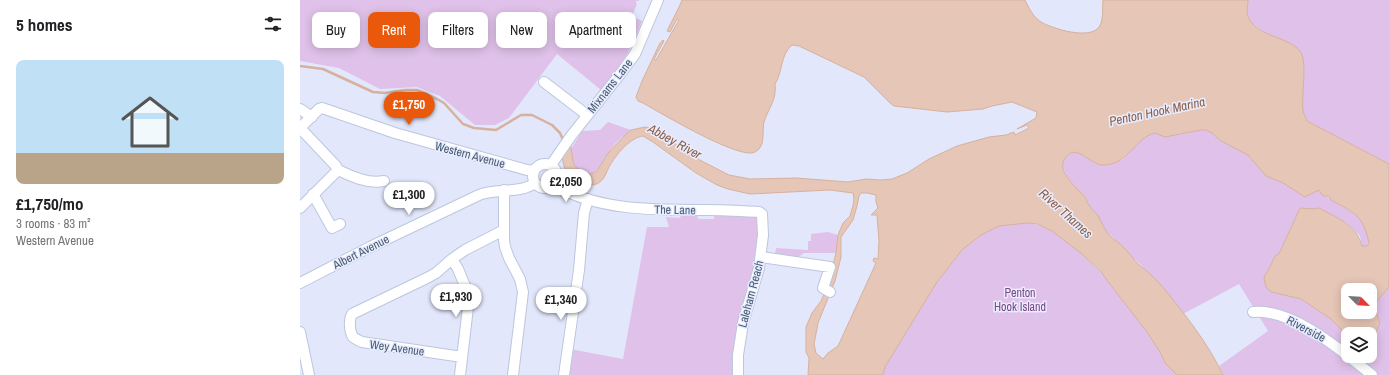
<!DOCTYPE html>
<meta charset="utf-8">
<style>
:root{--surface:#fff;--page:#f2f2f2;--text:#202124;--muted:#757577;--accent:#ea580c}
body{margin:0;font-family:"Archivo Narrow",sans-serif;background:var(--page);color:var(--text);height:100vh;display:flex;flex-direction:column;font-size:15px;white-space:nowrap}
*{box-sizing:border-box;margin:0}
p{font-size:13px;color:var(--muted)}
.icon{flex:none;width:22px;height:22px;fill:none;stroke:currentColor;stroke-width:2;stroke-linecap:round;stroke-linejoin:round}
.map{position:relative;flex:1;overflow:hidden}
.details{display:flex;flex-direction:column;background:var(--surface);width:300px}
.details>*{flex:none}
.hud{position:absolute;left:12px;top:12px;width:380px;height:36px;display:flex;gap:8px}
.needle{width:26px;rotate:114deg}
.buttons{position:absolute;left:1041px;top:283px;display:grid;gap:8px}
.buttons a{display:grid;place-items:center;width:36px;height:36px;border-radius:8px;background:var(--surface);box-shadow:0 2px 10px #0003;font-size:20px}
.price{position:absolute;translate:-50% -34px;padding:0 9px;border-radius:14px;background:#fff;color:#222;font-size:13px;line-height:26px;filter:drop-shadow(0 1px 2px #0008)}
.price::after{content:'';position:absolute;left:50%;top:24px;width:12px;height:9px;margin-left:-6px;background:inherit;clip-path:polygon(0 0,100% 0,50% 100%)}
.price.current{background:var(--accent);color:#fff}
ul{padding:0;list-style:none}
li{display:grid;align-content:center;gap:8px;height:212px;padding:0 16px}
li span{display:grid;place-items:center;height:124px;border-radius:8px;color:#555}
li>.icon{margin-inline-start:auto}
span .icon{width:72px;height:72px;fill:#fffc;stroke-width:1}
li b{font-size:17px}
h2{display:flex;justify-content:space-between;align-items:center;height:48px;padding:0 16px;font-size:17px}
.tag{padding:0 14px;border-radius:8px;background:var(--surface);box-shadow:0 2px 10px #0003;font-size:14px;line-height:36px}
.tag.current{background:var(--accent);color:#fff}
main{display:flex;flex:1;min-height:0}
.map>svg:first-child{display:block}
.green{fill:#e0c1e9}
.water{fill:#e5c6b7;stroke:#d7b19d;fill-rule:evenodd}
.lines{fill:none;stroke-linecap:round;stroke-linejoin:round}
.stream{stroke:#d7b19d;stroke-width:2.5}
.street-casing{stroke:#bbc7dd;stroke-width:12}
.street{stroke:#fff;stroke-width:10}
.labels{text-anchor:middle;stroke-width:3;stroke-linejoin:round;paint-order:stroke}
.street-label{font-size:12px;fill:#495c73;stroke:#e8edff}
.park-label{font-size:12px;fill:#7e4684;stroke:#e8edff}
.water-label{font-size:13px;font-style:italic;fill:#8d5e45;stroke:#e8edff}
</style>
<main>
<section class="details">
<h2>5 homes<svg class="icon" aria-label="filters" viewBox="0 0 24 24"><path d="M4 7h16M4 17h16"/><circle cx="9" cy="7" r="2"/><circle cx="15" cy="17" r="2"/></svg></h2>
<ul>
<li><span style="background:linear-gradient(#bfe0f5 75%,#b9a48a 0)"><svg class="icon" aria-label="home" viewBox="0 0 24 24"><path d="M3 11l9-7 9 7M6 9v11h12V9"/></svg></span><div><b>£1,750/mo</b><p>3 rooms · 83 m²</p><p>Western Avenue</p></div></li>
</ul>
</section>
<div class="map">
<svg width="1089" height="375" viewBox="0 0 1089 375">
<rect width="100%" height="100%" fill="#e2e7fc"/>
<path class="green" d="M 0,0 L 339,0 L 338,1 L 336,1 L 336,3 L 337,4 L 332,16 L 342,21 L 329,51 L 320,67 L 301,90 L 257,54 L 209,118 L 195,125 L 175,125 L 140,96 L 117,87 L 80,89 L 39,68 L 0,61 Z
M 948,0 L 1089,0 L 1089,164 L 1007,121 L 1002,110 L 1004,63 L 992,44 L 967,34 L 951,23 L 947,12 Z
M 308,122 L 331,130 C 322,136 314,144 308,153 C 302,161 300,170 291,174 L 280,172 L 276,168 L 272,161 L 271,149 L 282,131 L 300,130 Z
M 901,130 L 906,130 L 912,133 L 921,141 L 948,155 L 966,176 L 983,183 L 1005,197 L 1018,190 C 1024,193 1029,198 1033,201 C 1048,210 1063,215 1067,234 C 1068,239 1069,242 1067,246 L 1062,246 L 1060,236 L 1047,223 L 1019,208 L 1013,209 L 1001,208 L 999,210 L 979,254 L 975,256 L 970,267 L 965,275 L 971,292 L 1001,299 L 1031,319 L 1048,336 L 1048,356 L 1070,356 L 1070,342 L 1075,334 L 1080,323 L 1074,307 L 1077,301 L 1089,287 L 1089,375 L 923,375 L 919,366 L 968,331 L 939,284 L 883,314 L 861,285 L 805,230 L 796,214 L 789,206 L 786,198 L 775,188 L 767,176 L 762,165 L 763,160 L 768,155 L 773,152 L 778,152 L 796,164 L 808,164 L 822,160 L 843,138 L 848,135 L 855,133 L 879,135 Z
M 414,212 L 451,214 L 458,218 L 460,234 L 456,270 L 443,305 L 435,342 L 434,375 L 266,375 L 270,349 L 323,359 L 347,227 L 369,227 L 366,217 L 379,218 L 382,215 L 397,213 L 398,219 L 414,219 Z
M 727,223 C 753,226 775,247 794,266 C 798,271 803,273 806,279 L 847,332 L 860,352 L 865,363 L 877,375 L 583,375 L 585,367 L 637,282 L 662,250 L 681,235 L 699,226 Z
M 528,232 L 538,235 L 536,253 L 504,253 L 497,258 L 475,254 L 476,248 L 508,250 L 508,241 L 511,241 L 511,234 Z"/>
<path class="water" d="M 382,0 L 725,0 C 729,8 733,17 741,22 C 753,29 790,40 799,27 C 804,20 802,8 803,0 L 948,0 C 948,4 947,9 947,12 C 951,37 987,35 1000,51 C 1008,61 1001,96 1003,110 C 1003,113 1006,118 1007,121 L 1089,164 L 1089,287 L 1077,301 L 1074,307 L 1080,323 L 1075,334 L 1070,342 L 1070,334 L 1048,334 L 1048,336 L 1031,319 L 1001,299 L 971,292 L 966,287 L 964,279 L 965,275 L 970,267 L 975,256 L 979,254 L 999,210 L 1001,208 L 1013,209 L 1019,208 C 1037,218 1056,224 1062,246 L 1067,246 L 1069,243 C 1063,215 1055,213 1031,200 L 1029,196 L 1023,196 L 1019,190 L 1005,197 L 983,183 L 966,176 L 948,155 L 921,141 L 912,133 L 906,130 L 901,130 L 865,137 L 855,133 C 834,138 829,165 803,165 C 789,165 775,140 764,160 C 757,171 778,190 785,197 C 787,200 787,203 789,205 C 791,209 794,211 797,214 C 802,222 804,230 811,237 C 815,241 820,243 823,247 C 829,252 833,259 839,265 C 847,271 855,278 861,285 C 884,313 908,343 923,375 L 877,375 L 865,363 L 860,352 L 847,332 L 806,279 L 802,273 L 782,254 L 752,231 L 737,224 L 727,223 L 699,226 L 681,235 L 662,250 L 637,282 L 585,367 L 583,375 L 508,375 L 509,358 L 506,352 L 506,327 L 512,313 L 521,301 L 527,287 L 536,253 L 538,235 L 543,223 L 550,216 L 553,206 L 554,198 L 553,193 L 530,190 L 450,194 L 428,189 L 417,185 L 396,173 L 353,142 L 343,136 C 329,138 316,155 309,167 C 307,171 305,177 302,180 C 296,188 282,185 276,180 C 265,174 263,166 262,154 L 270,143 C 275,162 268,168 291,174 L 297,171 L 308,153 L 326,134 L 331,130 L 345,127 L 351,128 L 359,132 L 392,156 L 429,175 L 450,179 L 496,178 L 548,182 L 566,179 L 581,180 L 592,179 L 607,173 L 629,159 L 657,146 L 689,137 L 706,135 L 714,132 L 715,135 L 729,128 L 727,125 L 717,129 L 736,118 L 737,112 L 712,102 L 692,106 L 683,109 L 647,112 L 594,106 L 590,103 L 564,77 L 499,46 L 492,45 C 480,55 483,72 475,84 C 477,100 468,109 464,122 C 462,130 465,142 459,149 C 457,151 454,153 451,153 C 430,154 364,115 343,103 L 338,101 L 336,97 L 342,81 L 360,43 L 363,40 L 364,41 L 354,59 L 356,60 L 379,20 L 377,19 L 370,32 L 367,31 L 379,7 ZM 561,193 L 567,193 L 576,195 L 576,202 L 578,208 L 571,215 L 577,215 L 579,241 L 578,259 L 574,258 L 573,261 L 576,263 L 538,346 L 528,353 L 523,359 L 516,353 L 514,344 L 518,323 L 535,281 L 541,257 L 541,237 L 553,220 L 557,206 L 559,196 ZM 1048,290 L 1070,290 L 1070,312 L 1048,312 Z"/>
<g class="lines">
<path class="stream" d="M 0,66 L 23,69 L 73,92 L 85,93 L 106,90 L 117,90 L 137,99 L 144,103 L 163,124 L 174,128 L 196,130 L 221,115 L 232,115 L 252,125 L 260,133 L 264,142"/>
<defs>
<path id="street" d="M 244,82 L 287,115
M 0,109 L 12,117
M 0,128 L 19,109 L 22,108 L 95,133 L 227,170 L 234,171
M233 176a12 12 0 1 1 24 0a12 12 0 1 1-24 0Z
M 251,165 L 271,136 L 321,73 L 335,54 L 358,0
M 38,170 C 53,177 68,184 84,181
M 254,185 C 298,211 357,210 407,210 C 424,210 441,211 459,212 L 462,214 L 463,235 L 459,268 L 443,323 L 438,355 L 438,375
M 13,194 L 32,228 L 40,224
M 0,208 L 38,170 L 36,166 L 0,128
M 204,230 L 204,240 L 205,247 L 209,258 L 220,279 L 223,292 L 213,375
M 461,257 L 530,267 L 523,288 L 530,292
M 152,259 L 158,269 L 165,286 L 169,299 L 160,375
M 0,283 L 70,247 L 179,195 C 196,188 220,194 235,183
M 953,312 C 993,308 1043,352 1072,375
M 0,332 L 9,375
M 162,357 L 62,342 C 59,341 56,339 53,337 C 49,331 49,319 52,314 L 129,277 L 136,273 L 152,259 L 165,250 L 204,230 L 204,190
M 264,375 L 279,270 L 284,213 L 288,199"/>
</defs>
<use href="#street" class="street-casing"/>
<use href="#street" class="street"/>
</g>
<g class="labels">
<g class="street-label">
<text transform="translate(310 86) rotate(-52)" y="4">Mixnams Lane</text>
<text transform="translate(170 155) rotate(15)" y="4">Western Avenue</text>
<text transform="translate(375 210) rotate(1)" y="4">The Lane</text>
<text transform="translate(61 252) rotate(-27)" y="4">Albert Avenue</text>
<text transform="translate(451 294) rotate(-75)" y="4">Laleham Reach</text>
<text transform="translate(1006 329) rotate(28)" y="4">Riverside</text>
<text transform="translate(97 348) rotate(8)" y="4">Wey Avenue</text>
</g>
<g class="park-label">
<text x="720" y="297">Penton<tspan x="720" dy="14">Hook Island</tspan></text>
</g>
<g class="water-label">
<text transform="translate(857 111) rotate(-12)" y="5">Penton Hook Marina</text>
<text transform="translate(375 141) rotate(29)" y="5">Abbey River</text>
<text transform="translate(766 213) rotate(42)" y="5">River Thames</text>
</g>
</g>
</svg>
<div class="buttons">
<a><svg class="needle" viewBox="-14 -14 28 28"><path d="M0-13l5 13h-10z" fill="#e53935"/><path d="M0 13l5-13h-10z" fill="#757577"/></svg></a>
<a><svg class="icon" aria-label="layers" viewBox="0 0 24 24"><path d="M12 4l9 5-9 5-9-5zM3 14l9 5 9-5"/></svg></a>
</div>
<b class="price current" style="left:109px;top:126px">£1,750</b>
<b class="price" style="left:266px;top:203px">£2,050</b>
<b class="price" style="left:109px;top:216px">£1,300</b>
<b class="price" style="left:156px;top:318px">£1,930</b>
<b class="price" style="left:261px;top:321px">£1,340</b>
<div class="hud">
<a class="tag">Buy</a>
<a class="tag current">Rent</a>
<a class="tag">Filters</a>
<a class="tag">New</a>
<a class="tag">Apartment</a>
</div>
</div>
</main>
